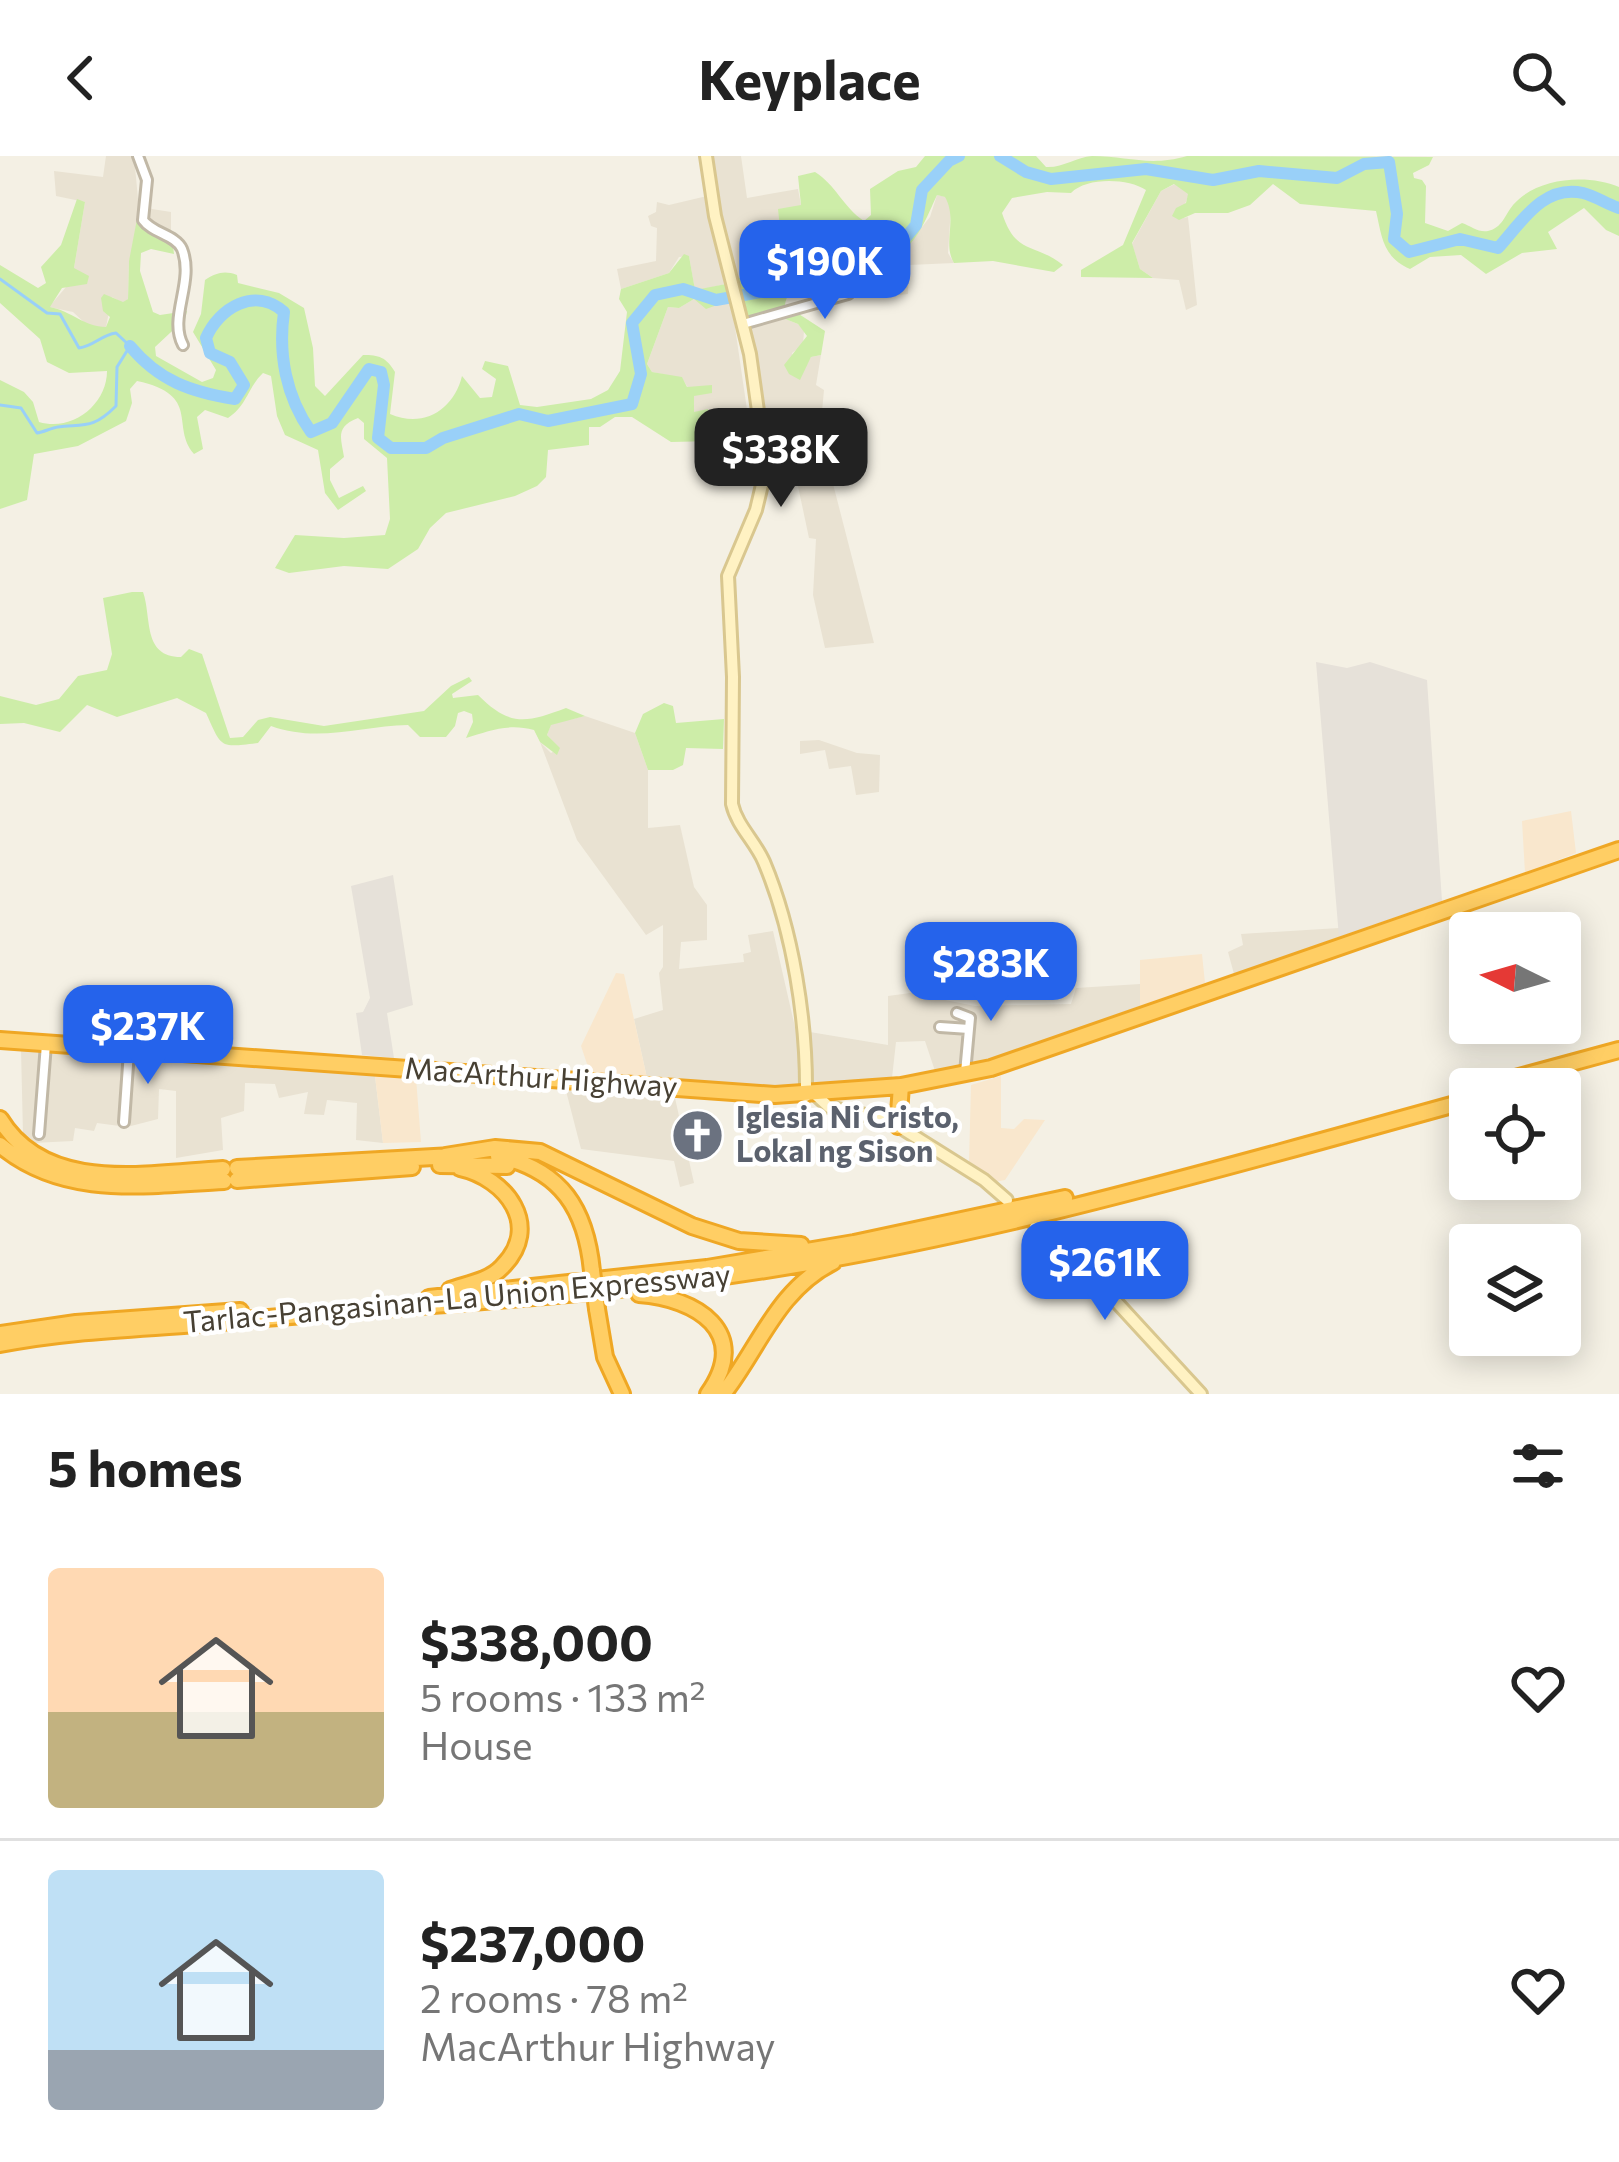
<!DOCTYPE html>
<meta charset="utf-8">
<style>
:root{--surface:#fff;--page:#f6f6f6;--text:#222;--muted:#767676;--line:#e0e0e0;--accent:#2563eb}
body{margin:0;font-family:Commissioner,sans-serif;background:var(--page);color:var(--text);height:100vh;display:flex;flex-direction:column;font-size:45px;white-space:nowrap}
*{box-sizing:border-box;margin:0}
p{font-size:39px;color:var(--muted)}
.icon{flex:none;width:66px;height:66px;fill:none;stroke:currentColor;stroke-width:2;stroke-linecap:round;stroke-linejoin:round}
.map{position:relative;height:1238px;overflow:hidden}
.panel{display:flex;flex-direction:column;background:var(--surface);flex:1}
.panel>*{flex:none}
.needle{width:78px;rotate:275deg}
.controls{position:absolute;left:1449px;top:756px;display:grid;gap:24px}
.controls a{display:grid;place-items:center;width:132px;height:132px;border-radius:12px;background:var(--surface);box-shadow:0 6px 30px #0003;font-size:60px}
.price{position:absolute;translate:-50% -102px;padding:0 27px;border-radius:24px;background:var(--accent);color:#fff;font-size:39px;line-height:78px;filter:drop-shadow(0 3px 6px #0008)}
.price::after{content:'';position:absolute;left:50%;top:72px;width:36px;height:27px;margin-left:-18px;background:inherit;clip-path:polygon(0 0,100% 0,50% 100%)}
.price.selected{background:#222;color:#fff}
ul{padding:0;list-style:none}
li{display:flex;align-items:center;gap:36px;height:300px;padding:0 48px}
li+li{border-top:3px solid var(--line)}
li span{display:grid;place-items:center;flex:none;width:336px;height:240px;border-radius:12px;color:#555}
li>.icon{margin-inline-start:auto}
span .icon{width:144px;height:144px;fill:#fffc;stroke-width:1}
li b{font-size:51px}
h2{display:flex;justify-content:space-between;align-items:center;height:144px;padding:0 48px;font-size:51px}
header{display:flex;justify-content:space-between;align-items:center;height:156px;padding:0 48px;background:var(--surface);font-size:54px;font-weight:700}
.map>svg:first-child{display:block}
.residential{fill:#e9e2d2}
.commercial{fill:#f9e7cd}
.industrial{fill:#e6e1d9}
.green{fill:#cdeda8}
.lines{fill:none;stroke-linecap:round;stroke-linejoin:round}
.stream{stroke:#99d0f8;stroke-width:3}
.river{stroke:#99d0f8;stroke-width:12}
.street-casing{stroke:#c1b8a6;stroke-width:14}
.secondary-casing{stroke:#d9c78f;stroke-width:16}
.highway-casing{stroke:#efa724;stroke-width:20}
.street{stroke:#fff;stroke-width:8}
.secondary{stroke:#fff2c3;stroke-width:10}
.highway{stroke:#ffce64;stroke-width:14}
.highway-bridge-casing{stroke:#efa724;stroke-width:20;stroke-linecap:butt}
.highway-bridge{stroke:#ffce64;stroke-width:14}
.labels{text-anchor:middle;stroke-width:9;stroke-linejoin:round;paint-order:stroke}
.street-label{font-size:30px;fill:#474033;stroke:#fff}
.worship-label{font-size:30px;font-weight:bold;fill:#5b616d;stroke:#fff;text-anchor:start}
</style>
<header><svg class="icon" aria-label="back" viewBox="0 0 24 24"><path d="M15 5l-7 7 7 7"/></svg>Keyplace<svg class="icon" aria-label="search" viewBox="0 0 24 24"><circle cx="10" cy="10" r="6"/><path d="M15 15l6 6"/></svg></header>
<div class="map">
<svg width="1619" height="1238" viewBox="0 0 1619 1238">
<rect width="100%" height="100%" fill="#f4f0e4"/>
<path class="residential" d="M 106,0 L 134,0 L 138,43 L 152,53 L 171,56 L 171,74 L 148,68 L 129,105 L 128,143 L 123,147 L 112,141 L 106,171 L 96,171 L 87,169 L 73,156 L 49,151 L 66,131 L 74,112 L 85,46 L 56,40 L 54,15 L 103,21 Z
M 712,0 L 741,0 L 747,42 L 798,33 L 801,49 L 780,72 L 760,117 L 735,123 L 720,59 Z
M 1175,28 L 1189,38 L 1179,63 L 1188,61 L 1197,149 L 1186,154 L 1179,124 L 1153,122 L 1140,113 L 1132,88 L 1161,35 Z
M 937,39 L 946,41 L 951,51 L 948,97 L 954,107 L 909,109 L 908,138 L 890,140 L 888,105 L 900,98 L 930,61 Z
M 707,40 L 726,128 L 695,135 L 689,100 L 679,101 L 669,117 L 621,133 L 617,113 L 656,105 L 657,72 L 651,70 L 648,60 L 656,56 L 657,46 L 669,49 Z
M 694,143 L 713,149 L 731,144 L 751,281 L 715,285 L 708,253 L 694,257 L 693,240 L 682,222 L 652,216 L 647,208 L 668,151 L 679,152 Z
M 765,155 L 798,168 L 804,175 L 803,189 L 792,197 L 799,223 L 811,201 L 821,199 L 816,229 L 824,234 L 821,266 L 831,289 L 836,312 L 832,324 L 874,487 L 825,492 L 813,439 L 816,383 L 809,382 L 792,302 L 768,319 L 746,162 Z
M 585,560 L 635,577 L 648,614 L 648,672 L 680,669 L 694,731 L 707,749 L 707,784 L 681,786 L 679,813 L 744,806 L 743,798 L 751,796 L 748,779 L 773,775 L 797,880 L 799,931 L 647,922 L 634,863 L 663,854 L 659,817 L 663,811 L 663,769 L 646,779 L 577,684 L 540,586 L 551,597 L 559,592 L 547,579 L 551,568 Z
M 819,584 L 857,597 L 880,599 L 879,636 L 856,639 L 851,610 L 829,613 L 825,594 L 800,598 L 800,585 Z
M 1339,772 L 1339,781 L 1234,818 L 1228,796 L 1243,789 L 1241,778 Z
M 1140,828 L 1140,850 L 994,902 L 935,915 L 925,885 L 896,886 L 892,922 L 811,928 L 810,876 L 888,889 L 888,840 L 910,837 L 975,850 L 1071,848 L 1076,832 Z
M 21,893 L 375,920 L 383,987 L 356,984 L 357,947 L 327,944 L 324,959 L 304,958 L 308,936 L 279,942 L 275,928 L 245,927 L 244,955 L 221,962 L 223,994 L 176,1002 L 176,935 L 159,933 L 158,963 L 127,971 L 97,967 L 94,975 L 75,972 L 73,985 L 33,987 L 23,979 Z
M 565,931 L 675,942 L 694,1027 L 680,1031 L 674,1005 L 581,993 Z"/>
<path class="commercial" d="M 1571,655 L 1576,697 L 1525,717 L 1522,665 Z
M 1202,798 L 1205,827 L 1140,850 L 1140,804 Z
M 616,817 L 624,818 L 647,922 L 590,917 L 581,890 Z
M 375,920 L 416,922 L 421,986 L 383,987 Z
M 1001,920 L 1001,972 L 1014,973 L 1024,963 L 1045,964 L 1005,1024 L 995,1026 L 969,1006 L 971,929 Z"/>
<path class="industrial" d="M 1316,506 L 1347,512 L 1370,506 L 1427,524 L 1442,745 L 1339,781 Z
M 393,719 L 413,849 L 387,857 L 394,902 L 362,899 L 356,857 L 363,856 L 370,842 L 351,730 Z"/>
<path class="green" d="M 925,0 L 1036,0 L 1046,11 C 1063,12 1076,1 1092,0 C 1127,0 1150,11 1187,0 L 1433,1 L 1429,9 L 1413,17 L 1414,22 L 1422,24 L 1426,30 L 1425,67 L 1448,75 L 1462,67 C 1471,70 1479,77 1488,75 C 1502,72 1505,59 1513,49 C 1537,21 1588,18 1619,31 L 1619,80 L 1606,74 L 1584,52 L 1548,76 L 1557,93 L 1522,97 L 1486,118 L 1461,99 L 1430,101 L 1410,113 C 1383,101 1382,82 1376,55 L 1300,48 L 1273,28 L 1250,49 L 1228,57 L 1195,57 L 1179,64 L 1172,60 L 1176,52 L 1186,47 L 1188,38 L 1174,28 L 1161,35 L 1132,87 L 1140,113 L 1153,122 L 1081,121 L 1081,114 L 1123,89 L 1146,34 C 1128,22 1086,21 1071,37 L 1047,36 L 1012,42 L 1002,57 C 1016,100 1034,86 1063,109 L 1054,116 L 993,105 L 954,107 C 942,87 958,64 945,41 L 937,39 C 924,67 913,101 877,106 C 869,103 857,96 849,96 C 828,94 787,129 785,149 L 825,175 L 821,199 L 811,201 L 800,224 L 789,218 L 784,209 L 807,180 L 798,168 L 765,155 L 746,162 L 735,123 L 760,117 L 752,82 L 780,72 L 778,53 L 801,49 L 798,20 L 815,16 C 836,29 843,51 864,65 L 871,59 L 870,33 L 898,15 L 916,11 Z
M 77,43 L 85,46 L 74,112 L 89,120 L 87,128 L 62,132 L 50,151 C 71,155 85,171 106,171 L 110,161 L 103,155 L 101,142 L 104,138 L 123,146 L 128,143 L 129,105 L 137,63 L 171,74 L 174,98 L 151,93 L 141,97 L 140,115 L 153,156 L 160,159 L 187,155 L 185,163 L 155,191 L 156,200 L 202,226 L 213,222 L 216,214 L 193,176 L 201,158 L 205,124 C 216,117 224,114 237,119 L 238,127 L 279,137 L 304,152 L 313,192 L 315,230 L 325,240 L 363,199 C 379,199 386,201 395,216 L 390,258 C 424,273 454,253 462,220 L 480,242 L 492,241 L 496,223 L 482,213 L 485,205 L 508,210 L 520,249 L 537,251 L 591,243 L 608,234 L 620,215 L 627,156 L 619,143 L 621,133 L 669,117 L 684,98 L 689,100 L 695,134 L 726,128 L 731,144 L 706,153 L 694,143 L 679,152 L 668,151 L 647,208 L 652,216 L 682,221 L 687,231 L 712,229 L 712,237 L 694,240 L 694,256 L 708,253 L 715,285 L 671,286 L 632,261 L 615,261 L 600,271 L 589,271 L 589,289 L 548,294 L 546,321 L 537,330 L 515,340 L 446,357 L 430,372 L 418,393 L 388,413 L 344,410 L 289,417 L 275,412 L 295,379 L 344,382 L 385,379 L 390,363 L 387,302 L 364,283 L 364,267 L 358,262 C 335,271 341,282 344,301 L 330,313 L 330,324 L 339,342 L 363,330 L 366,335 L 338,354 L 325,337 L 318,294 L 285,279 L 277,260 L 271,220 L 263,217 C 248,231 247,250 228,262 L 205,254 L 197,261 L 203,293 L 194,298 C 170,270 202,239 137,225 L 130,233 L 132,247 L 126,265 L 78,290 L 34,298 L 27,344 L 0,353 L 0,224 L 24,236 L 33,246 L 39,266 C 73,276 107,248 107,215 L 69,217 L 47,206 L 40,183 L 0,147 L 0,109 L 38,132 L 46,127 L 41,111 L 61,89 Z
M 132,436 L 143,436 C 152,461 142,501 181,501 L 189,493 L 202,498 L 230,582 L 243,581 L 258,564 L 270,561 L 324,570 L 424,555 L 451,530 L 469,521 L 472,525 L 452,538 L 453,542 L 478,539 C 510,571 526,567 566,552 L 585,560 L 551,569 L 547,579 L 560,592 L 557,599 L 540,586 L 534,574 C 508,567 489,575 466,582 L 473,566 L 472,558 L 464,555 L 458,557 L 455,570 L 446,581 L 420,581 L 408,569 C 362,570 317,587 271,570 L 258,587 C 219,592 222,592 206,557 L 177,542 L 117,561 L 87,549 L 60,576 L 24,567 L 0,568 L 0,540 L 36,549 L 59,543 L 78,520 L 107,514 L 112,498 L 103,442 Z
M 664,547 L 673,550 L 676,567 L 724,563 L 723,593 L 686,592 L 683,609 L 673,614 L 648,614 L 635,577 L 643,558 Z"/>
<g class="lines">
<path class="stream" d="M 0,123 L 47,157 L 60,158 L 79,192 C 94,190 101,179 116,177 L 130,190 L 117,211 L 116,250 C 93,273 85,268 58,271 C 51,272 44,276 37,277 L 21,252 L 0,249"/>
<path class="river" d="M 1000,0 L 1026,16 L 1051,23 L 1146,13 L 1213,24 L 1259,15 L 1337,22 L 1364,8 L 1389,6 L 1397,58 L 1394,83 L 1409,96 L 1460,83 L 1498,92 C 1521,67 1543,28 1583,37 C 1595,40 1607,48 1619,52
M 130,190 C 159,225 191,236 235,243 L 244,229 L 230,206 L 210,197 L 206,182 C 219,152 255,130 284,156 C 278,198 286,241 311,276 L 332,267 L 369,213 L 381,216 L 384,229 L 378,282 L 391,292 L 426,292 L 443,282 L 519,258 L 548,265 L 632,248 L 641,218 L 632,167 L 655,139 L 683,133 L 716,144 L 772,134 L 796,119 L 818,98 L 858,81 L 876,90 L 898,91 L 916,69 L 922,34 L 949,5 L 959,0"/>
<defs>
<path id="street" d="M 138,0 L 147,24 L 143,64 C 152,77 176,79 182,93 C 195,126 168,161 183,189
M 743,168 L 848,138 L 859,129 L 864,115
M 957,857 L 970,862 L 965,917
M 940,871 L 969,873
M 124,966 L 129,895
M 39,978 L 46,888"/>
<path id="secondary" d="M 706,0 L 715,60 L 750,198 L 766,312 L 756,354 L 728,420 L 733,521 L 732,648 C 737,670 755,685 764,706 C 793,775 807,865 806,940
M 816,939 L 829,951 L 875,961 L 898,970 L 984,1024 L 1007,1044
M 1035,1071 L 1110,1139 L 1201,1238"/>
<path id="highway" d="M 0,884 L 775,939 L 901,930 L 991,912 L 1619,694
M 1475,933 L 1619,894
M 0,963 C 46,1039 148,1017 223,1013
M 898,970 L 901,930
M 0,989 C 64,1043 146,1029 224,1025
M 445,1000 L 495,992 L 540,996 L 692,1070 L 739,1085 L 801,1089
M 498,1000 C 562,1014 586,1054 592,1115
M 440,1009 L 507,1010
M 237,1012 L 452,1000
M 237,1024 L 412,1011
M 450,1134 C 467,1128 489,1125 502,1111 C 543,1070 506,1022 460,1012
M 639,1138 C 696,1142 752,1176 708,1238
M 429,1142 L 707,1112 L 854,1087 L 1065,1042
M 597,1153 L 605,1201 L 622,1238
M 0,1178 L 76,1167 L 240,1155
M 0,1188 C 65,1175 132,1173 198,1168 C 367,1152 535,1145 703,1123 C 963,1089 1218,1013 1470,944
M 723,1238 C 759,1192 777,1134 833,1106"/>
</defs>
<use href="#street" class="street-casing"/>
<use href="#secondary" class="secondary-casing"/>
<use href="#highway" class="highway-casing"/>
<use href="#street" class="street"/>
<use href="#secondary" class="secondary"/>
<use href="#highway" class="highway"/>
<defs>
<path id="highway-bridge" d="M 592,1115 L 597,1153"/>
</defs>
<use href="#highway-bridge" class="highway-bridge-casing"/>
<use href="#highway-bridge" class="highway-bridge"/>
</g>
<defs>
<symbol id="church-disc" viewBox="-11 -11 22 22"><circle r="9.5" fill="#6b7280" stroke="#fff"/><path d="M-1.2-6h2.4v3.5h3.3v2.4h-3.3V6h-2.4V-.1h-3.3v-2.4h3.3Z" fill="#fff"/></symbol>
</defs>
<g fill-rule="evenodd">
<use href="#church-disc" x="668" y="950" width="59" height="59"/>
</g>
<g class="labels">
<g class="street-label">
<text transform="translate(541 922) rotate(4)" y="10">MacArthur Highway</text>
<text transform="translate(457 1143) rotate(-5)" y="10">Tarlac-Pangasinan-La Union Expressway</text>
</g>
<g class="worship-label">
<text x="736" y="972">Iglesia Ni Cristo,<tspan x="736" dy="34">Lokal ng Sison</tspan></text>
</g>
</g>
</svg>
<div class="controls">
<a><svg class="needle" viewBox="-14 -14 28 28"><path d="M0-13l5 13h-10z" fill="#e53935"/><path d="M0 13l5-13h-10z" fill="#767676"/></svg></a>
<a><svg class="icon" aria-label="locate" viewBox="0 0 24 24"><circle cx="12" cy="12" r="6"/><path d="M12 2v4M12 18v4M2 12h4M18 12h4"/></svg></a>
<a><svg class="icon" aria-label="layers" viewBox="0 0 24 24"><path d="M12 4l9 5-9 5-9-5zM3 14l9 5 9-5"/></svg></a>
</div>
<b class="price" style="left:825px;top:166px">$190K</b>
<b class="price selected" style="left:781px;top:354px">$338K</b>
<b class="price" style="left:991px;top:868px">$283K</b>
<b class="price" style="left:148px;top:931px">$237K</b>
<b class="price" style="left:1105px;top:1167px">$261K</b>
</div>
<section class="panel">
<h2>5 homes<svg class="icon" aria-label="filters" viewBox="0 0 24 24"><path d="M4 7h16M4 17h16"/><circle cx="9" cy="7" r="2"/><circle cx="15" cy="17" r="2"/></svg></h2>
<ul>
<li><span style="background:linear-gradient(#ffd9b3 60%,#c2b280 0)"><svg class="icon" aria-label="home" viewBox="0 0 24 24"><path d="M3 11l9-7 9 7M6 9v11h12V9"/></svg></span><div><b>$338,000</b><p>5 rooms · 133 m²</p><p>House</p></div><svg class="icon" aria-label="heart" viewBox="0 0 24 24"><path d="M12 20l-8-8c-3-5 5-10 8-4 3-6 11-1 8 4z"/></svg></li>
<li><span style="background:linear-gradient(#bfe0f5 75%,#9aa5b1 0)"><svg class="icon" aria-label="home" viewBox="0 0 24 24"><path d="M3 11l9-7 9 7M6 9v11h12V9"/></svg></span><div><b>$237,000</b><p>2 rooms · 78 m²</p><p>MacArthur Highway</p></div><svg class="icon" aria-label="heart" viewBox="0 0 24 24"><path d="M12 20l-8-8c-3-5 5-10 8-4 3-6 11-1 8 4z"/></svg></li>
</ul>
</section>
